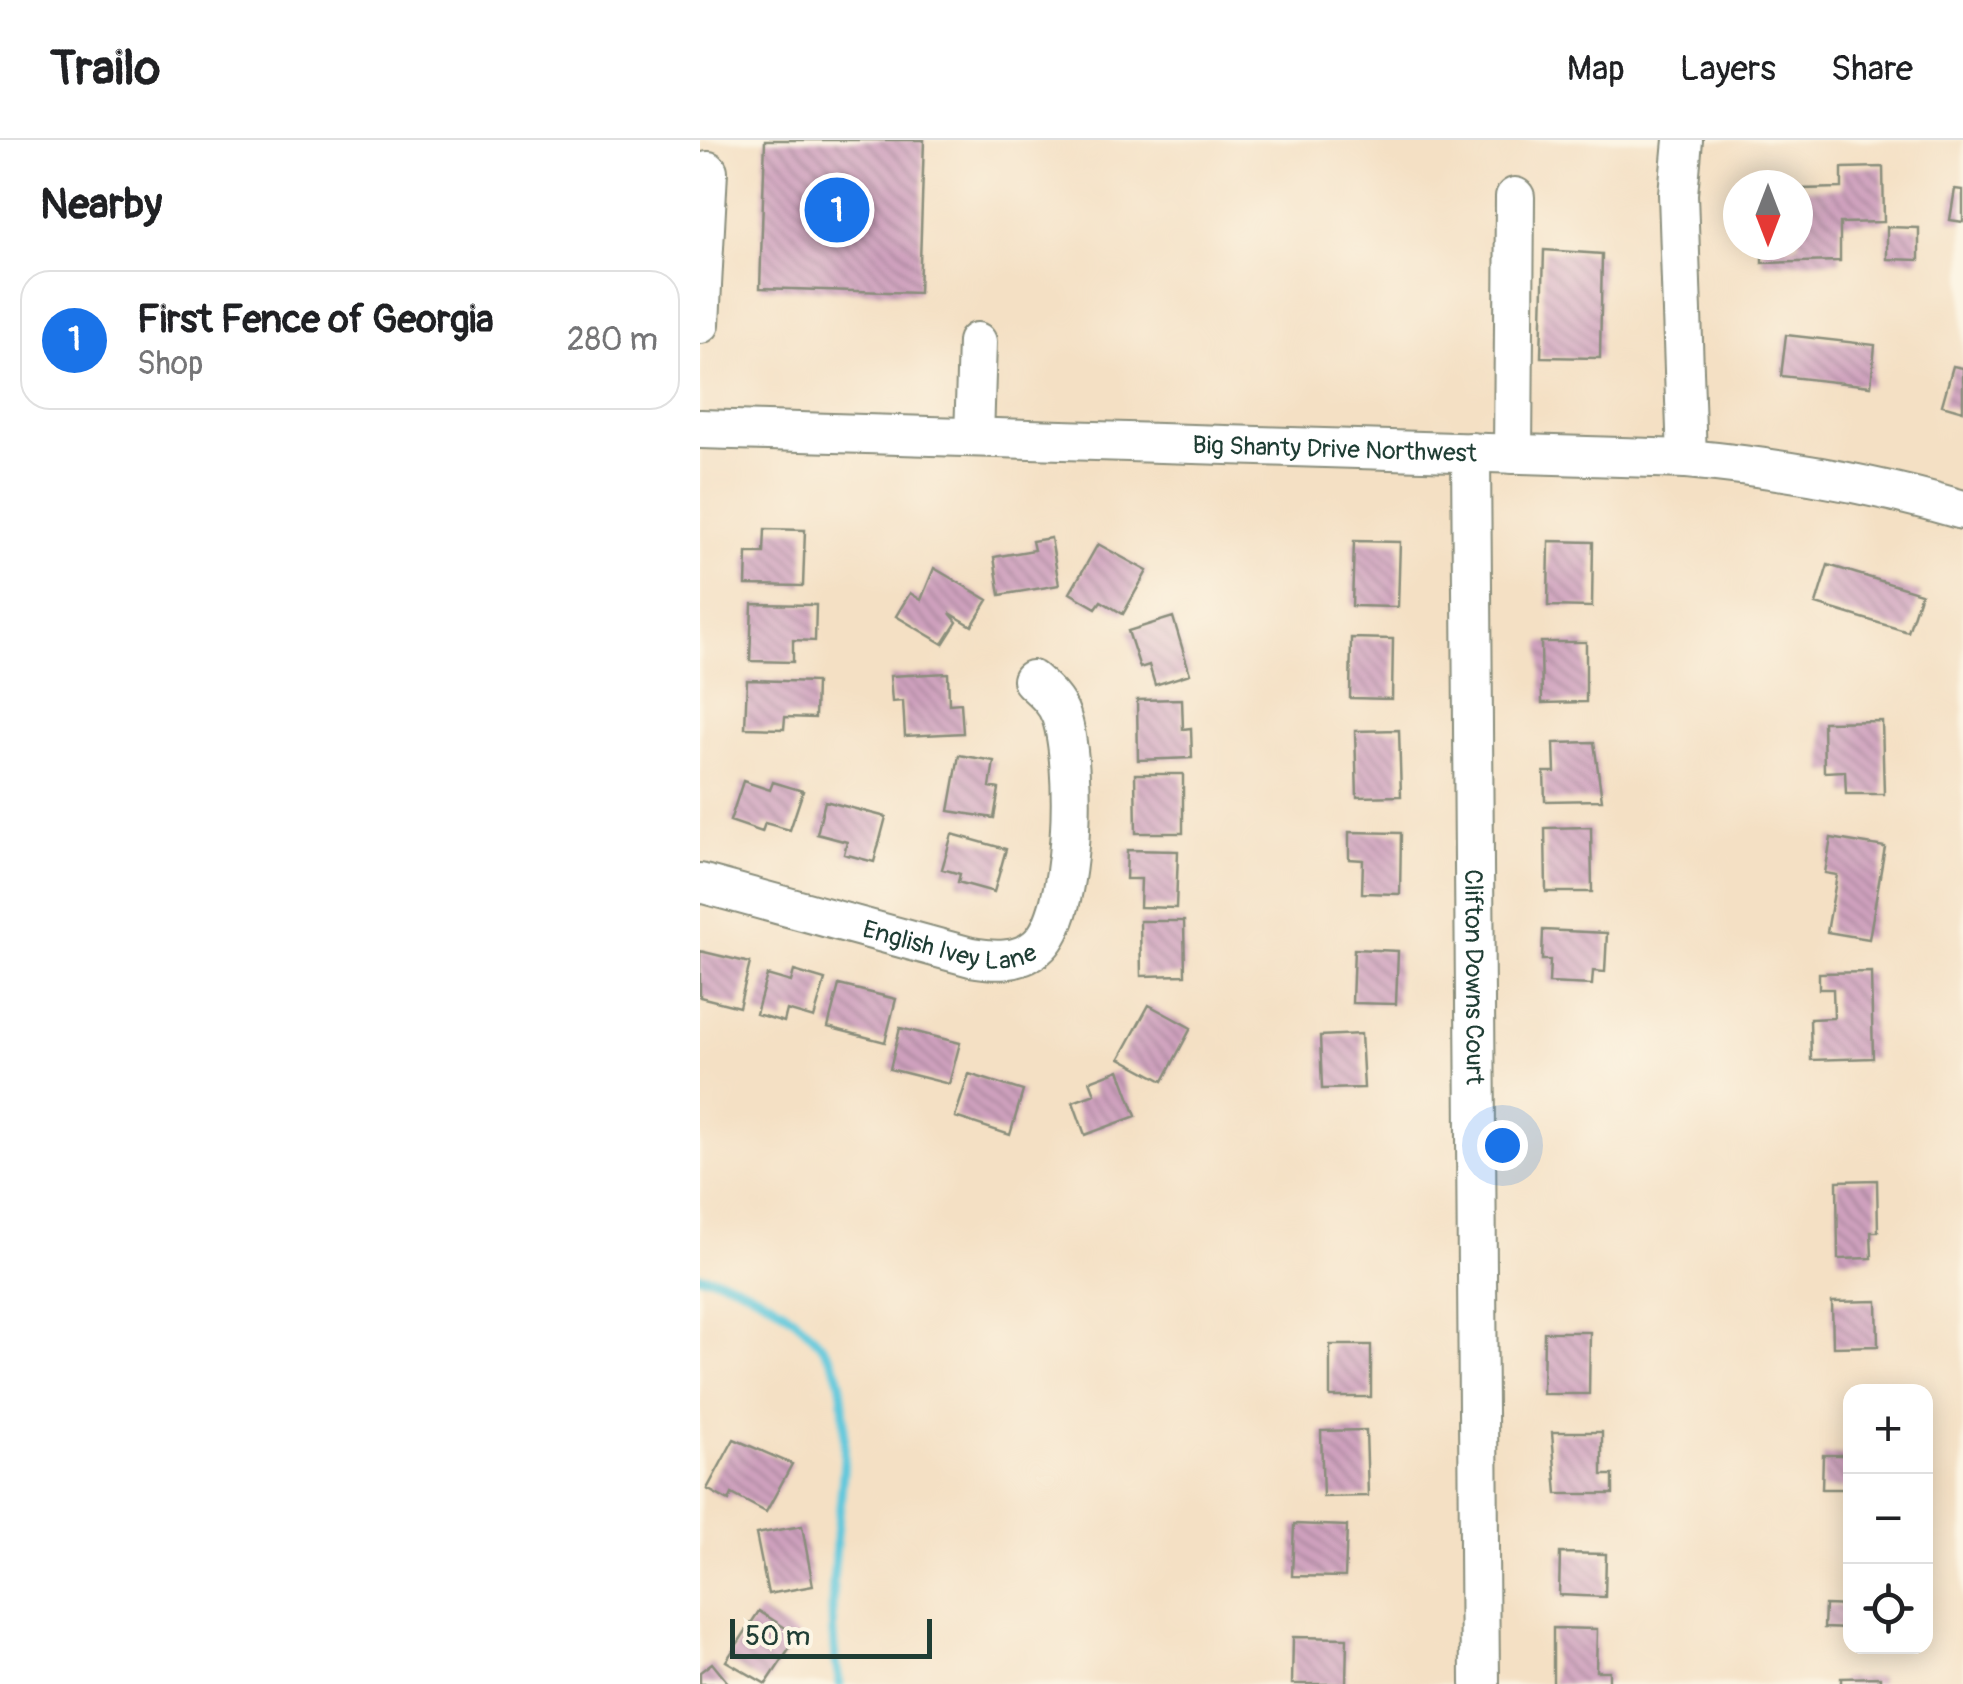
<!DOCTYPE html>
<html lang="en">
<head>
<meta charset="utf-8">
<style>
  :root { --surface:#fff; --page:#f2f2f2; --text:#202124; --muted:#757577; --line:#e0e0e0; --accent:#1a73e8 }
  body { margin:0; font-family:Pangolin,sans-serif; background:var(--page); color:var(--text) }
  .controls { position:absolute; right:30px; bottom:30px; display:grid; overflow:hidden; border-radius:20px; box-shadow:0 5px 25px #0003 }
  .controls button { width:90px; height:90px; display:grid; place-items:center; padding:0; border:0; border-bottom:2px solid var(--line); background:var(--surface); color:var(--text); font:50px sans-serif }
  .compass { position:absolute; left:1023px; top:30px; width:90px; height:90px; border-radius:50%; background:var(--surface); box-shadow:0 5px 25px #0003; rotate:180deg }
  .scale { position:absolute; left:30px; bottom:25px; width:202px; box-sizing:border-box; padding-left:10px; border:5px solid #1f3d34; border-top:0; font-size:28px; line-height:35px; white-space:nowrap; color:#1f3d34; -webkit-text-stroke:8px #fcf5e5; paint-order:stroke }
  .you { position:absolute; left:802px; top:1005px; width:35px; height:35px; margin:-25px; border:8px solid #fff; border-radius:50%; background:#1a73e8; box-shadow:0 0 0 15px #1a73e833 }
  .badge { display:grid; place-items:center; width:65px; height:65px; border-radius:50%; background:var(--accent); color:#fff; font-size:32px; font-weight:700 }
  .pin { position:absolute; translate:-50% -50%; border:5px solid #fff; box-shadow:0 2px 10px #0006 }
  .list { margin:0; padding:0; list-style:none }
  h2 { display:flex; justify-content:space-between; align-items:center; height:130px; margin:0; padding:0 40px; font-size:42px }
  h2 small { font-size:32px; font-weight:400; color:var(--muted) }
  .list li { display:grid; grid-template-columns:65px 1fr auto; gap:30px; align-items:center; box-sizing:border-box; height:140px; margin:0 20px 20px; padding:0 20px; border:2px solid var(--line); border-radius:30px }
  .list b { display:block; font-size:38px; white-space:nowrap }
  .list p { margin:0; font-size:32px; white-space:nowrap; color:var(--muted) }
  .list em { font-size:32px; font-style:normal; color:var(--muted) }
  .icon { flex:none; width:55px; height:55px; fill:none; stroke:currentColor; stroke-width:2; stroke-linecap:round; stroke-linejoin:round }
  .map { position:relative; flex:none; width:1263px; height:1544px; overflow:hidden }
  header { display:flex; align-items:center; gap:60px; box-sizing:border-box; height:140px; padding:0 50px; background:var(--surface); border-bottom:2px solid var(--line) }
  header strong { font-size:48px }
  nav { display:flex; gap:55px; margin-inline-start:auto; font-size:35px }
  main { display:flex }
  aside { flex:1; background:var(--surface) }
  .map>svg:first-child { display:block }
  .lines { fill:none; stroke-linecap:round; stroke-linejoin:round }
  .stream { stroke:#60c8dc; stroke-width:9 }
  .building { fill:url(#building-back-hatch) }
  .minor-casing { stroke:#8a8e7c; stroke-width:42 }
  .minor { stroke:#fff; stroke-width:38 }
  .labels { text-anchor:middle; stroke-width:9; stroke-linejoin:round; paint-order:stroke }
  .street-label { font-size:25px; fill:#1f3d34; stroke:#fcf5e5 }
</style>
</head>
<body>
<header>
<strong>Trailo</strong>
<nav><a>Map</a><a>Layers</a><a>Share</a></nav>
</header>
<main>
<aside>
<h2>Nearby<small></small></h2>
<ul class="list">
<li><span class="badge">1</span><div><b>First Fence of Georgia</b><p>Shop</p></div><em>280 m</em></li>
</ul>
</aside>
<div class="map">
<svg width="1263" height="1544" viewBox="0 0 1263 1544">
  <defs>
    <pattern id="building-back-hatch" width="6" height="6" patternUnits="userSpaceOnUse" patternTransform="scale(2.5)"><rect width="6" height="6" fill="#cfa1be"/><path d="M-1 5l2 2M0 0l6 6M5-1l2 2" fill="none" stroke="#a7849b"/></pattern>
  </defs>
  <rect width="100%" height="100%" fill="#fcf5e5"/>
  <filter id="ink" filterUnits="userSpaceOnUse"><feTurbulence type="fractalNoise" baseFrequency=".01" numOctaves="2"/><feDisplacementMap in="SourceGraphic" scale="20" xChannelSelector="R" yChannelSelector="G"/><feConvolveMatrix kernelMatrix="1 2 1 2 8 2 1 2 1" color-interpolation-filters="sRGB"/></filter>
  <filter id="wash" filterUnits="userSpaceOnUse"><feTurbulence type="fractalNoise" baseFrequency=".0048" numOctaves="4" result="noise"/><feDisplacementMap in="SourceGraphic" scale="40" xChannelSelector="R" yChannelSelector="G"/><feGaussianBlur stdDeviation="2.25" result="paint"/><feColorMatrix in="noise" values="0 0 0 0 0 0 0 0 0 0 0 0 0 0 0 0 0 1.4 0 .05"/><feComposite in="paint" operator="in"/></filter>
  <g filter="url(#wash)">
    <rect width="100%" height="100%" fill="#f4e0c4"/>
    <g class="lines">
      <path class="stream" d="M0,1136C27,1138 46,1150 70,1162C100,1179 136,1212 141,1247C156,1344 116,1442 140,1544"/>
    </g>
    <g id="blocks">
      <path class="building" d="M65,0H224L219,153L60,148Z
        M1183,27L1184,82L1140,83V121L1062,123V105H1098V49L1142,48V28Z
        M1255,49L1263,50V82L1250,80Z
        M1187,87L1219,88V120L1187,119Z
        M844,110L902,114L900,218L841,217Z
        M1086,195L1175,205L1171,246L1081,236Z
        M1253,226L1263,228V271L1242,265Z
        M65,389L105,390L103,446L46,445L47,413H64Z
        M351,398L359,445L300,455L294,417L334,410L332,401Z
        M654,401L700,402L698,467L652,466Z
        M849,401L893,402L892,467L848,466Z
        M398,404L447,431L423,474L401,461L396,468L370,453Z
        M1128,425L1221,453L1208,492L1116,464Z
        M234,428L288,460L272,486L250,473L257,482L243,504L196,476L210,453L221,460Z
        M52,464L116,465L115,501L93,500V522L50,521Z
        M473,477L490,534L455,545L449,525L440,528L428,491Z
        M651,498L693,499L692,559L650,558Z
        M841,502H886V562L842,563Z
        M248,533L249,564L261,563L263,593L205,596L203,561L192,562L190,536Z
        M47,540L116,542L115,578L85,577L84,589L45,588Z
        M482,559L483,589L491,588L492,618L438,620L437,560Z
        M1182,581L1184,654H1146L1145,631L1124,632L1123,582Z
        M699,590L701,656L657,657L655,591Z
        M894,602L902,660L845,661L844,632H855L854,603Z
        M259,615L294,621L290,647L299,649L294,678L249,671Z
        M435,634H483V693H436Z
        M43,641L70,650L73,642L103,651L90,690L65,683L62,692L30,681Z
        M125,661L186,677L174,722L144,714L147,702L117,694Z
        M891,687L892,752H846L845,688Z
        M649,692L701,693L700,754L662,753L663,720L649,719Z
        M252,694L306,709L294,752L258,742L260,734L242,729Z
        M1131,698L1185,707L1169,799L1127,792L1137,735L1125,733Z
        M427,710L478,711L476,768L440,767L441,739H426Z
        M440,781H484L485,835L441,836Z
        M843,790L907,793L905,832L893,831L892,845L849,843L850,820H842Z
        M654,809L698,811L696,864L652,863Z
        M0,811L50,823L39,867L0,857Z
        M94,831L125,840L114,878L87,870L84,882L56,874L67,835L91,842Z
        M1171,832L1173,918L1111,920L1110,879L1134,878L1133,849H1119V833Z
        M139,845L196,859L185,902L128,887Z
        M449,865L491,888L463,941L420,918Z
        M200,888L260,903L249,944L190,929Z
        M661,894L664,948L622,949L620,896Z
        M419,930L436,976L385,995L373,962L395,954L390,941Z
        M269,934L323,951L310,995L255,977Z
        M1177,1040L1178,1092H1171L1172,1118L1138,1119L1137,1041Z
        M1177,1161L1178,1206L1133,1207L1132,1162Z
        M844,1192H890L889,1254H843Z
        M630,1205H671V1257H630Z
        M666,1290L668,1356L623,1357L621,1291Z
        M852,1292H902V1335H913V1354H857Z
        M34,1299L92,1324L66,1372L32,1354L29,1361L7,1349Z
        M1123,1315H1150V1349H1122Z
        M594,1384L647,1386L645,1437L592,1436Z
        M102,1386L113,1446L68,1454L56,1394Z
        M860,1413L906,1414L905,1457L859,1455Z
        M1125,1465L1150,1466V1489L1124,1488Z
        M59,1471L98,1496L66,1544L26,1521Z
        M853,1488L897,1489L896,1531H909V1544H853Z
        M593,1497L647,1498L646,1544H592Z
        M12,1523L29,1544H0V1532Z
        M1180,1537V1544H1141V1538Z"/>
    </g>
  </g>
  <g filter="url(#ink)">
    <use href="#blocks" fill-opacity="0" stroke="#8a8e7c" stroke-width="2.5"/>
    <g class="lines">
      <g class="minor-casing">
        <g id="minor">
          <path d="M983,0L978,54L987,319"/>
          <path d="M0,184L8,31"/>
          <path id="s1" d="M0,289L987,319C1082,328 1171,343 1263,370"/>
          <path d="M274,297L277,202"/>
          <path id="s2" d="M771,312L780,1544"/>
          <path d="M813,314L815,57"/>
          <path id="s3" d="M0,743L271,817C293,821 318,823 337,807C376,775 377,622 361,576C356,561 344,551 332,540"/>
        </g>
      </g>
      <use href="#minor" class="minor"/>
    </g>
  </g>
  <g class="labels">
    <g class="street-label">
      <text dy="9" stroke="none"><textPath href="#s1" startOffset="635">Big Shanty Drive Northwest</textPath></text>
      <text dy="9" stroke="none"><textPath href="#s3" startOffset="258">English Ivey Lane</textPath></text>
      <text dy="9" stroke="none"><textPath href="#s2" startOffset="525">Clifton Downs Court</textPath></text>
    </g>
  </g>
</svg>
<div class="controls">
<button>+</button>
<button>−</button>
<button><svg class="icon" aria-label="locate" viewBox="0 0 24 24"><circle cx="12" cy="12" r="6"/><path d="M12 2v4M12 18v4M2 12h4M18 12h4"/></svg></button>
</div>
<svg class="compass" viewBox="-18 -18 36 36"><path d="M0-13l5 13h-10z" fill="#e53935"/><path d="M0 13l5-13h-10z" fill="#757577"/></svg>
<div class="scale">50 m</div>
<div class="you"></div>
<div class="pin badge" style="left:137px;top:70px">1</div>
</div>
</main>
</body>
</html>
